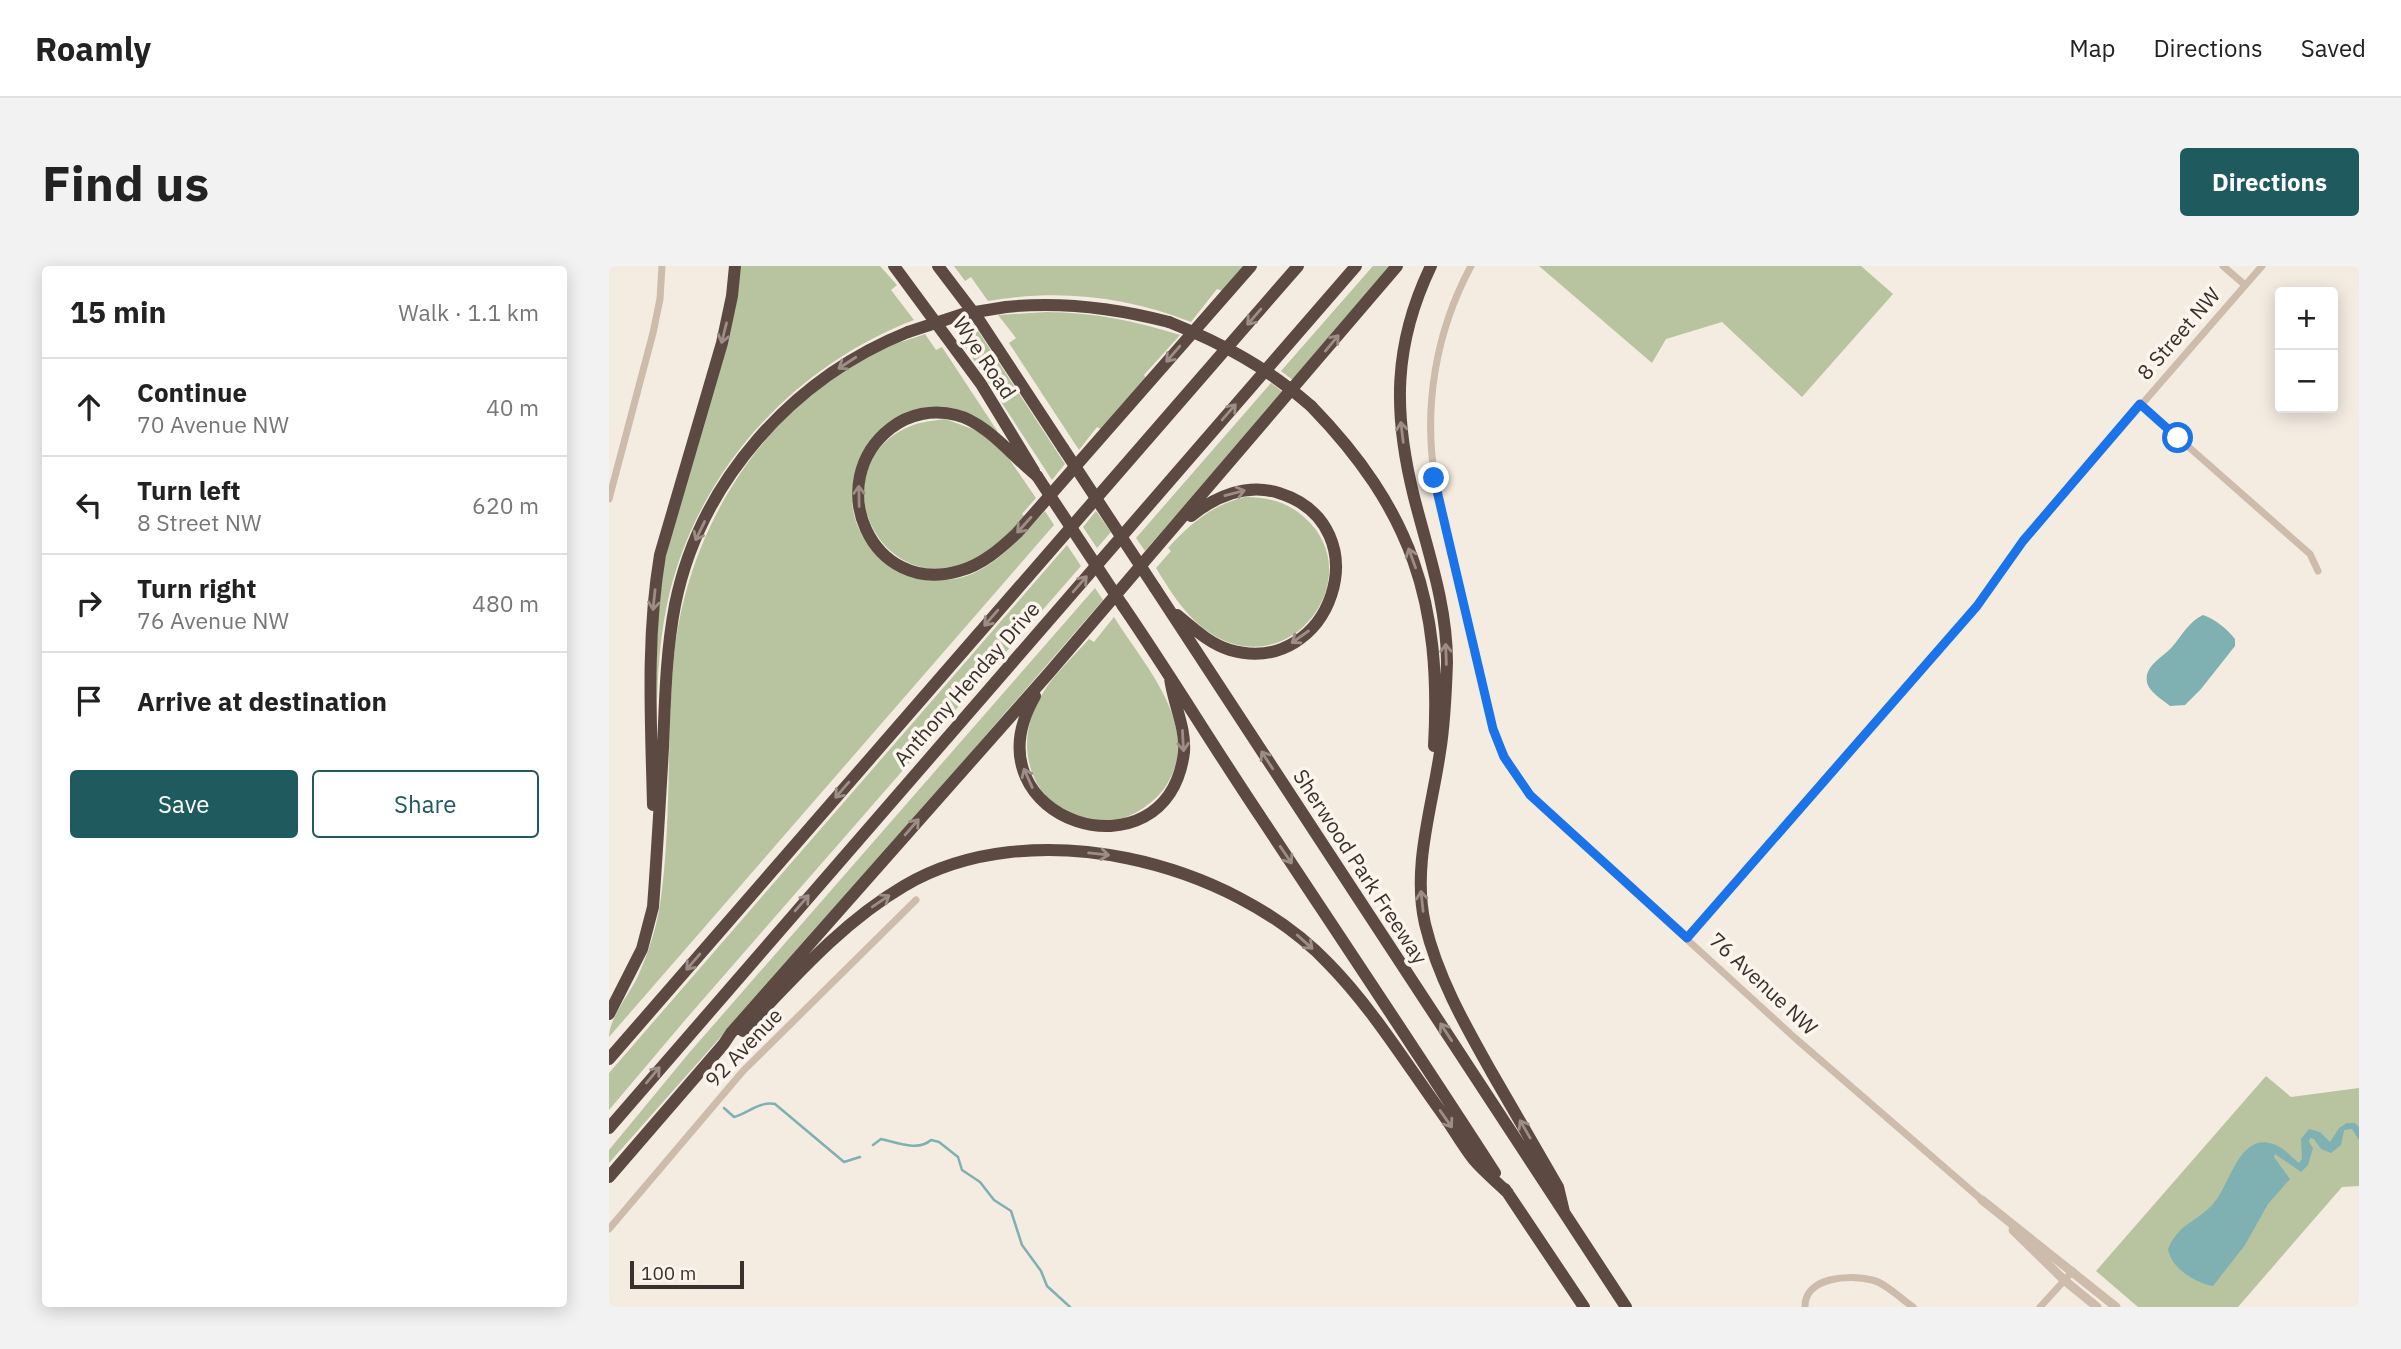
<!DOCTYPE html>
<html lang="en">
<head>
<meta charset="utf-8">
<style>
  :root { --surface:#fff; --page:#f2f2f2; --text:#222; --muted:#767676; --line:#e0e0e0; --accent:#1f5a5e }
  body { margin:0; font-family:"IBM Plex Sans",sans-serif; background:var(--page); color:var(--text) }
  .controls { position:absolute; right:21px; top:21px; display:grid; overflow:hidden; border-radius:7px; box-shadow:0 4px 18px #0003 }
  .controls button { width:63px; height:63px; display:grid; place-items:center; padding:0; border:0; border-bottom:2px solid var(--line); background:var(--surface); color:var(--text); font:35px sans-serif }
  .scale { position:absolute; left:21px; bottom:18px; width:114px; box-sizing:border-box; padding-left:7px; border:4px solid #3b302b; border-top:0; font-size:19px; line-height:24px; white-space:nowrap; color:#3b302b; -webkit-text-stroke:5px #fbf5ee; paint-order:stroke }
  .stop { position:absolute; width:21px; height:21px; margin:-16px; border:5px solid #1a73e8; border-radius:50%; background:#fff }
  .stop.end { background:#1a73e8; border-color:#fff; box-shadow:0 2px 7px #0008 }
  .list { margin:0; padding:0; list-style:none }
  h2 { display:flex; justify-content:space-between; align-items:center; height:91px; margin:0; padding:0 28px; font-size:30px }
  h2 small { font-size:23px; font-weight:400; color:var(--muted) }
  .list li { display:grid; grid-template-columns:46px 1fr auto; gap:21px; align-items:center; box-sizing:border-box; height:98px; padding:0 28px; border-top:2px solid var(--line) }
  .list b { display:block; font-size:26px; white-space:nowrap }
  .list p { margin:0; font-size:23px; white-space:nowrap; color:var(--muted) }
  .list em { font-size:23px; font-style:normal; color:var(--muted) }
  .actions { display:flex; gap:14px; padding:21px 28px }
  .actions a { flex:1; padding:16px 0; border:2px solid var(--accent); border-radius:7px; text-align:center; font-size:24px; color:var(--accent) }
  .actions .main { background:var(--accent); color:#fff }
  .icon { flex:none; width:38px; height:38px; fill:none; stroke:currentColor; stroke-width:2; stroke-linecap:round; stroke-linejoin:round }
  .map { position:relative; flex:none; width:1750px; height:1041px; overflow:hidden; border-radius:7px }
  header { display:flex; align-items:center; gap:42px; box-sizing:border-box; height:98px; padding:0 35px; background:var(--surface); border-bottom:2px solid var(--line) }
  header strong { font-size:33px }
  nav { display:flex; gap:38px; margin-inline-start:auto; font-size:24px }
  .intro { display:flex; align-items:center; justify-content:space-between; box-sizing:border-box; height:168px; padding:0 42px }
  h1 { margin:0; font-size:49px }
  .button { padding:18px 32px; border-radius:7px; background:var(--accent); color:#fff; font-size:24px; font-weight:700 }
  main { display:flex; gap:42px; padding:0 42px }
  aside { flex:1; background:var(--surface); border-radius:7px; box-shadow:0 4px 18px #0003 }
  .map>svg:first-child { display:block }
  .green { fill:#b8c4a0 }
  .water { fill:#7fb0b2 }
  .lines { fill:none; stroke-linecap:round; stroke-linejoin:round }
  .stream { stroke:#7fb0b2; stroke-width:2.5 }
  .minor { stroke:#cdbbac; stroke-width:7 }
  .tertiary { stroke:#cdbbac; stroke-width:9 }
  .motorway { stroke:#5c4a42; stroke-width:12 }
  .motorway-bridge { stroke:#5c4a42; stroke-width:12 }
  .oneway { stroke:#9c8e87 }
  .route { stroke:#1a73e8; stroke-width:9 }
  .labels { text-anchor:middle; stroke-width:7; stroke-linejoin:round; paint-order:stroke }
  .street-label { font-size:21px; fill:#3b302b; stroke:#fbf5ee }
</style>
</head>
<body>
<header>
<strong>Roamly</strong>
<nav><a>Map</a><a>Directions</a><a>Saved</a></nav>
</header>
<div class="intro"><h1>Find us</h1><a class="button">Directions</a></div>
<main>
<aside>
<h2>15 min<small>Walk · 1.1 km</small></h2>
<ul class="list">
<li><svg class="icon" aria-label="ahead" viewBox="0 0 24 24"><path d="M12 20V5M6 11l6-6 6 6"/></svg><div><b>Continue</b><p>70 Avenue NW</p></div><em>40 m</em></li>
<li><svg class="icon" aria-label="left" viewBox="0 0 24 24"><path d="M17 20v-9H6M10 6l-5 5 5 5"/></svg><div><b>Turn left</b><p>8 Street NW</p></div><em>620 m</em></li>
<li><svg class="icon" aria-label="right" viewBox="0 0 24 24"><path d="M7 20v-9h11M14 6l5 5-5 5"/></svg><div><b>Turn right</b><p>76 Avenue NW</p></div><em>480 m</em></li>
<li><svg class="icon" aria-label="arrive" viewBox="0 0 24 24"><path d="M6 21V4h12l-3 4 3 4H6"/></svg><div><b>Arrive at destination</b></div></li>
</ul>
<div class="actions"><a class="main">Save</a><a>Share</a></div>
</aside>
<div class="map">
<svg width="1750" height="1041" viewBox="0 0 1750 1041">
  <rect width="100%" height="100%" fill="#f4ebe1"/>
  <path class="green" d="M129,0H271L288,19L282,24L305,54C186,100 93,200 61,325C52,362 49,399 48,437L46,367L51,314Z
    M345,0H635L614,25L608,23L582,56C516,30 449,23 379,35L362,11L356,15Z
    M764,0H784L685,115L672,105Z
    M930,0H1252L1284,28L1193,131L1113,56L1057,73L1043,97Z
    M437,46C483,46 526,55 571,69L535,109L538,114L494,164L488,161L470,184L400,77L407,72L389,49Z
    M362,54L456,198L443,214L342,59Z
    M316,68L327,84L333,81L389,166L364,149L305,147C291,157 265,174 255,187C248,195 246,207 244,217C233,283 304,332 363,308C393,295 414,268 436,245L445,259L0,771C0,753 21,727 29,710C39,688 47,663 51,639C63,557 57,474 65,391C78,261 156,138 276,82C289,76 303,73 316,68Z
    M662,117L675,127L536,285L527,272Z
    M336,153L369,165L398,190L427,232L413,248L417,252C403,266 382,289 364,296C269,335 212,205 295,163C308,156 322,155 336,153Z
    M636,231C659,231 678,236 695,251C765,312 675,427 593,361C573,345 560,323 547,302L562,285L559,282C582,257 603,239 636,231Z
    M487,245L502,266L488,282L474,261Z
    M458,279L472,300L77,753L0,844V807Z
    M486,322L494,334L286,574L0,897V884L80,787Z
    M505,351C528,388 564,428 569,473C571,493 563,516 548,531C477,599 382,515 432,430C444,409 464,391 480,373L485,376Z
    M1657,810L1682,831L1750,822V920L1733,921L1629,1041H1529L1487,1005Z"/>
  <path class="water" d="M1594,349C1606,353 1618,363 1626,373V380L1592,423L1576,439L1561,440C1554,434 1539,425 1538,416C1535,400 1554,391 1563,381C1572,371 1580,355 1594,349Z
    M1738,857H1746L1750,861V874L1743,863L1735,864L1732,879L1722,887L1712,883L1705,873L1701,872L1700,876L1704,882L1699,899L1692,906L1666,888L1665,891L1681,913L1659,938L1636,979L1604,1020C1586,1017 1562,1002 1559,983C1570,957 1588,956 1604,938C1622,918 1631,861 1669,880C1677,884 1683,892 1690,897L1693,893L1692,873L1700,863L1711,866L1721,876L1730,862Z"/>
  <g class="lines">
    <path class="stream" d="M115,842L125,851C139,847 151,835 166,838L235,896L251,891
      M264,879L272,873C287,876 309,886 322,874L330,876L349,891L353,904L371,916L385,934L402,945L413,979L432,1005L438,1020L461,1041"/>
    <path class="minor" d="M862,0C827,65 814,140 826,213C831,246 840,279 848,312C860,362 872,413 884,463C897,495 911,519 935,543L1186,772L1373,934
      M1614,0L1636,19
      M1531,138L1701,288L1709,305
      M0,233L44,67L51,33L53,0
      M1078,672L1368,340L1414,275L1653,0
      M0,963L134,805L307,634
      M1196,1041C1195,1011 1241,1008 1263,1014C1277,1017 1292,1033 1304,1041
      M1431,1041L1464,1005"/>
    <path class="tertiary" d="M1373,934L1507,1041
      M1404,964L1455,1014L1488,1041"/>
    <path class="motorway" d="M285,0L372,118L425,205
      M329,0L370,54L454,182
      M822,0C784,79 784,147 805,231C819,286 838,339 838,396C837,426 836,456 831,486C823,542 803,601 816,658C829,712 856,759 883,807C905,845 927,883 949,921L955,946
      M397,41C453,35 506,42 560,56
      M702,140C803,244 833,336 825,480
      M428,210C404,191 377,156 347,149C324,143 300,148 282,162C212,216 263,331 350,305C373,299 391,283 408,267L642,0
      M546,322L1017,1041
      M514,340C562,410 606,483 653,553C731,671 810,789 886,907
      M568,349C585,363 601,378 621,384C722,413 774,260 670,227C638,217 607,230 582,250
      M426,430C354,556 559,619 575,486C577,461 564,437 561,412
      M44,539C42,455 37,372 51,289L113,77L123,30L126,0
      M0,748L33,683L44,641C48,588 51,535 54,482C56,434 57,386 66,339C91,215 184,112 299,66
      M134,765C184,713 232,657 295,620C422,545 622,595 720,698C764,743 798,799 835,850C845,864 854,880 865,894C875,906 888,916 899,927
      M0,793L689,0
      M0,862L747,0
      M0,911L114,779L122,767L440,407L788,0
      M896,923L975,1041"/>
    <path class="motorway-bridge" d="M560,56C613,77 659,102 702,140
      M299,66L354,48L397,41
      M454,182L546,322
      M428,210L514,340"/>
  </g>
  <defs><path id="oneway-shaft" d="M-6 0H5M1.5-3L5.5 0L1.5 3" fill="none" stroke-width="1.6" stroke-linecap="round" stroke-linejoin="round" transform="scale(1.75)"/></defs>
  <g class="oneway">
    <use href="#oneway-shaft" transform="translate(645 51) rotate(131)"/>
    <use href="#oneway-shaft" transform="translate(115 67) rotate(104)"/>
    <use href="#oneway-shaft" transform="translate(723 77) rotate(-50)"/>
    <use href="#oneway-shaft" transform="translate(564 88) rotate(131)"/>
    <use href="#oneway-shaft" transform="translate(238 97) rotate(147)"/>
    <use href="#oneway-shaft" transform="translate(620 146) rotate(-49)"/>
    <use href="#oneway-shaft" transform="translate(793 166) rotate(-97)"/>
    <use href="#oneway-shaft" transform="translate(626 227) rotate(-15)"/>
    <use href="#oneway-shaft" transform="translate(250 230) rotate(-91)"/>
    <use href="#oneway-shaft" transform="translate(415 259) rotate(132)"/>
    <use href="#oneway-shaft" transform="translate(91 265) rotate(116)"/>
    <use href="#oneway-shaft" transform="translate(803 292) rotate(-110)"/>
    <use href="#oneway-shaft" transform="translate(471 318) rotate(-49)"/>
    <use href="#oneway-shaft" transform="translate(45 334) rotate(96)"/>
    <use href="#oneway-shaft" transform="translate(382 352) rotate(131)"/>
    <use href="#oneway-shaft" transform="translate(691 371) rotate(145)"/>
    <use href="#oneway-shaft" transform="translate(837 388) rotate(-92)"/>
    <use href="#oneway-shaft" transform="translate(574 475) rotate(87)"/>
    <use href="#oneway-shaft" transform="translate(658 494) rotate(-123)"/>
    <use href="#oneway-shaft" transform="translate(419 512) rotate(-114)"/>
    <use href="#oneway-shaft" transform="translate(233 524) rotate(131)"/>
    <use href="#oneway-shaft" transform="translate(303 561) rotate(-49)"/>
    <use href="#oneway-shaft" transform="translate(490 588) rotate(6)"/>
    <use href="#oneway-shaft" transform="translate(677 589) rotate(56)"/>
    <use href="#oneway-shaft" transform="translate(272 635) rotate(-34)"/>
    <use href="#oneway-shaft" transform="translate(813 635) rotate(-96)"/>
    <use href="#oneway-shaft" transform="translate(193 637) rotate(-49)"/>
    <use href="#oneway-shaft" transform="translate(696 676) rotate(42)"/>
    <use href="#oneway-shaft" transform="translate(84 696) rotate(131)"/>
    <use href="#oneway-shaft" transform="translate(837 766) rotate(-123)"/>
    <use href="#oneway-shaft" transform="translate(44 809) rotate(-50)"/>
    <use href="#oneway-shaft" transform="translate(837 853) rotate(55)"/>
    <use href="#oneway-shaft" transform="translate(916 863) rotate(-120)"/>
  </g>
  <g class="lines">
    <path class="route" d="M825,212L884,463L895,491L921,529L1078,672L1368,340L1414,275L1531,138L1569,172"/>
  </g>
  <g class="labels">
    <g class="street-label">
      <text transform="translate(1570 68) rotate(-49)" y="7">8 Street NW</text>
      <text transform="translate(375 92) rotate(56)" y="7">Wye Road</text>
      <text transform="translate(358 418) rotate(-49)" y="7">Anthony Henday Drive</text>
      <text transform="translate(751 601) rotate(57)" y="7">Sherwood Park Freeway</text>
      <text transform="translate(1154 718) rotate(43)" y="7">76 Avenue NW</text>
      <text transform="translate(135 782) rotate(-46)" y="7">92 Avenue</text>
    </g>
  </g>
</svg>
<div class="controls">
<button>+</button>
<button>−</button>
</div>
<div class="scale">100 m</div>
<div class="stop" style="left:1569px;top:172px"></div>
<div class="stop end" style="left:825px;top:212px"></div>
</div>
</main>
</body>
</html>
